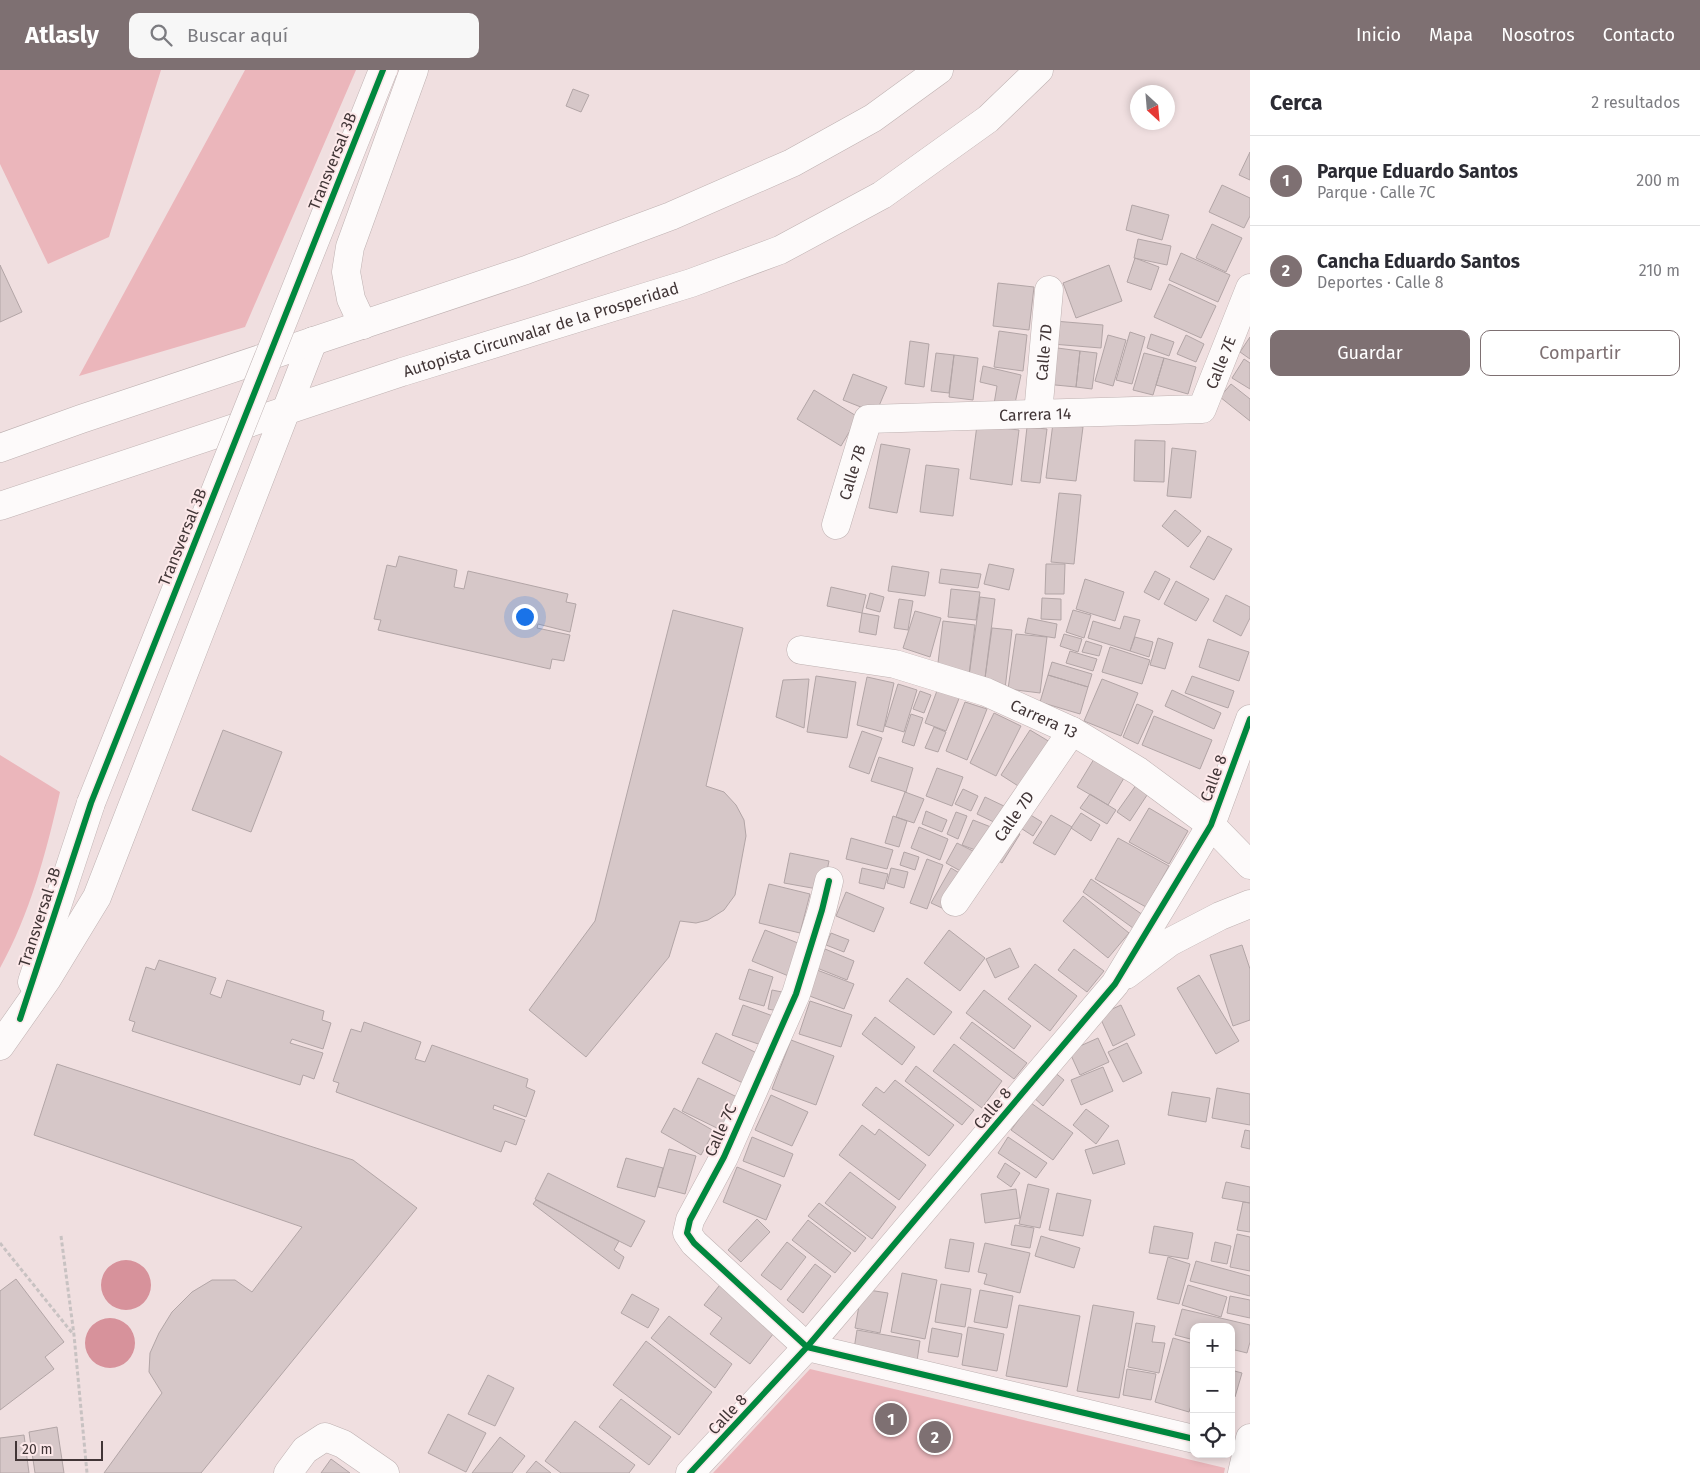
<!DOCTYPE html>
<html lang="es">
<head>
<meta charset="utf-8">
<style>
  :root { --surface:#fff; --page:#f7f7f7; --text:#2b2b33; --muted:#7c7c81; --line:#e1e1e2; --accent:#7e7072 }
  body { margin:0; font-family:"Fira Sans",sans-serif; background:var(--page); color:var(--text) }
  .controls { position:absolute; right:15px; bottom:15px; display:grid; overflow:hidden; border-radius:10px; box-shadow:0 2px 8px #0003 }
  .controls button { width:45px; height:45px; display:grid; place-items:center; padding:0; border:0; border-bottom:1px solid var(--line); background:var(--surface); color:var(--text); font:25px sans-serif }
  .compass { position:absolute; left:1130px; top:15px; width:45px; height:45px; border-radius:50%; background:var(--surface); box-shadow:0 2px 8px #0003; rotate:154deg }
  .scale { position:absolute; left:15px; bottom:12px; width:88px; box-sizing:border-box; padding-left:5px; border:2px solid #413536; border-top:0; font-size:14px; line-height:18px; white-space:nowrap; color:#413536; -webkit-text-stroke:4px #fce8e9; paint-order:stroke }
  .you { position:absolute; left:524px; top:546px; width:18px; height:18px; margin:-12px; border:4px solid #fff; border-radius:50%; background:#1a73e8; box-shadow:0 0 0 8px #1a73e833 }
  .badge { display:grid; place-items:center; width:32px; height:32px; border-radius:50%; background:var(--accent); color:#fff; font-size:16px; font-weight:700 }
  .pin { position:absolute; translate:-50% -50%; border:2px solid #fff; box-shadow:0 1px 5px #0006 }
  .list { margin:0; padding:0; list-style:none }
  h2 { display:flex; justify-content:space-between; align-items:center; height:65px; margin:0; padding:0 20px; font-size:21px }
  h2 small { font-size:16px; font-weight:400; color:var(--muted) }
  .list li { display:grid; grid-template-columns:32px 1fr auto; gap:15px; align-items:center; box-sizing:border-box; height:90px; padding:0 20px; border-top:1px solid var(--line) }
  .list b { display:block; font-size:19px; white-space:nowrap }
  .list p { margin:0; font-size:16px; white-space:nowrap; color:var(--muted) }
  .list em { font-size:16px; font-style:normal; color:var(--muted) }
  .actions { display:flex; gap:10px; padding:15px 20px }
  .actions a { flex:1; padding:11px 0; border:1px solid var(--accent); border-radius:10px; text-align:center; font-size:18px; color:var(--accent) }
  .actions .main { background:var(--accent); color:#fff }
  .icon { flex:none; width:28px; height:28px; fill:none; stroke:currentColor; stroke-width:2; stroke-linecap:round; stroke-linejoin:round }
  .map { position:relative; flex:none; width:1250px; height:1403px; overflow:hidden }
  header { display:flex; align-items:center; gap:30px; box-sizing:border-box; height:70px; padding:0 25px; background:var(--accent); color:#fff }
  header strong { font-size:24px }
  nav { display:flex; gap:28px; margin-inline-start:auto; font-size:18px }
  .search { width:350px; height:45px; background:var(--page); display:flex; align-items:center; gap:12px; box-sizing:border-box; padding:0 18px; border-radius:10px; color:var(--muted); font-size:19px }
  main { display:flex }
  aside { flex:1; background:var(--surface) }
  .map>svg:first-child { display:block }
  .green { fill:#ebb6bb }
  .water { fill:#d7929b }
  .building { fill:#d6c7c8; stroke:#b2a5a6 }
  .lines { fill:none; stroke-linecap:round; stroke-linejoin:round }
  .minor-casing { stroke:#beb1b1; stroke-width:29 }
  .highway-casing { stroke:#beb1b1; stroke-width:29 }
  .path { stroke:#c8c2c2; stroke-width:3; stroke-dasharray:4 2.5; stroke-linecap:butt }
  .minor { stroke:#fdfafa; stroke-width:28 }
  .highway { stroke:#fdfafa; stroke-width:28 }
  .minor-bridge-casing { stroke:#beb1b1; stroke-width:29; stroke-linecap:butt }
  .minor-bridge { stroke:#fdfafa; stroke-width:28 }
  .cycleway-casing { stroke:#fce8e9; stroke-width:9 }
  .cycleway { stroke:#00873e; stroke-width:6 }
  .labels { text-anchor:middle; stroke-width:4; stroke-linejoin:round; paint-order:stroke }
  .street-label { font-size:16px; fill:#413536; stroke:#fce8e9 }
</style>
</head>
<body>
<header>
<strong>Atlasly</strong>
<div class="search"><svg class="icon" aria-label="search" viewBox="0 0 24 24"><circle cx="10" cy="10" r="6"/><path d="M15 15l6 6"/></svg>Buscar aquí</div>
<nav><a>Inicio</a><a>Mapa</a><a>Nosotros</a><a>Contacto</a></nav>
</header>
<main>
<div class="map">
<svg width="1250" height="1403" viewBox="0 0 1250 1403">
  <rect width="100%" height="100%" fill="#f0dfe0"/>
  <path class="green" d="M0,0H161L109,167L48,194L0,94Z
    M245,0H356L245,257L79,306Z
    M0,685L60,722C46,783 30,844 0,898Z
    M810,1299L1225,1398L1224,1403H713Z"/>
  <path class="water" d="M101 1215a25 25 0 1 1 50 0a25 25 0 1 1-50 0Z
    M85 1273a25 25 0 1 1 50 0a25 25 0 1 1-50 0Z"/>
  <path class="building" d="M573,19L589,25L581,42L566,36Z
    M1250,82V110L1239,105Z
    M1222,115L1250,128V146L1244,158L1209,142Z
    M1132,135L1169,145L1162,170L1126,160Z
    M1212,154L1242,168L1226,202L1196,188Z
    M1138,169L1171,176L1167,195L1134,188Z
    M1181,183L1230,205L1218,232L1169,210Z
    M1135,188L1159,197L1151,220L1127,212Z
    M0,195L22,242L0,252Z
    M1109,195L1122,231L1076,248L1063,213Z
    M998,213L1034,217L1029,260L993,256Z
    M1169,214L1216,236L1201,268L1154,247Z
    M1054,251L1103,255L1101,278L1052,274Z
    M999,261L1027,265L1023,301L994,297Z
    M1130,262L1145,267L1132,314L1116,310Z
    M1151,264L1174,272L1169,286L1147,278Z
    M1108,265L1126,270L1113,316L1095,311Z
    M1186,265L1204,274L1196,292L1177,284Z
    M1250,267V289L1240,282Z
    M910,271L929,274L924,317L905,314Z
    M1050,277L1080,281L1076,317L1045,314Z
    M1080,281L1097,283L1092,319L1076,317Z
    M936,283L954,285L949,323L931,321Z
    M1144,283L1164,288L1153,325L1133,320Z
    M954,285L978,288L973,330L949,327Z
    M1164,288L1196,297L1188,324L1156,315Z
    M1244,289L1250,293V319L1232,308Z
    M983,296L1021,305L1014,338L994,334L997,316L980,312Z
    M853,304L887,317L876,343L843,330Z
    M1231,314L1250,329V351L1220,327Z
    M814,320L858,347L841,376L797,349Z
    M1053,353L1083,357L1076,411L1046,408Z
    M977,355L1019,360L1012,415L970,409Z
    M1027,357L1047,359L1040,413L1021,411Z
    M1135,370L1165,371L1164,412L1134,411Z
    M881,374L910,379L897,443L869,438Z
    M1172,378L1196,381L1191,428L1167,426Z
    M926,395L959,399L953,446L920,442Z
    M1059,423L1081,425L1074,494L1051,492Z
    M1175,440L1201,461L1188,477L1162,456Z
    M1208,466L1232,479L1214,510L1190,497Z
    M399,486L457,500L454,517L464,519L468,501L568,524L566,532L576,534L570,562L538,554L537,558L570,565L564,591L552,589L550,599L378,560L381,550L374,549L387,495L396,497Z
    M989,494L1014,499L1009,520L984,514Z
    M1046,494H1065L1064,524H1045Z
    M892,496L929,502L925,526L888,521Z
    M941,499L981,504L978,518L939,513Z
    M1155,501L1170,509L1159,530L1144,522Z
    M1085,509L1124,522L1115,551L1076,539Z
    M1176,511L1209,529L1196,551L1164,534Z
    M831,517L866,525L862,543L827,536Z
    M951,519L980,522L976,550L948,547Z
    M870,523L884,527L880,542L866,538Z
    M1226,525L1250,537V548L1241,566L1213,551Z
    M980,527L995,529L985,608L969,606Z
    M1042,528L1061,529V550L1041,549Z
    M899,529L913,531L908,560L894,558Z
    M673,540L743,558L706,716L724,722L736,735L744,750L746,766L735,825L724,840L708,850L696,853L680,851L669,887L586,987L529,940L595,851Z
    M1073,540L1091,545L1084,568L1066,562Z
    M915,541L941,548L930,587L903,578Z
    M862,543L879,546L876,565L859,562Z
    M1124,546L1140,550L1130,581L1088,568L1093,551L1120,559Z
    M1028,548L1057,554L1055,568L1025,563Z
    M943,551L975,555L969,605L937,601Z
    M992,558L1012,560L1005,619L985,608Z
    M1016,564L1047,567L1040,623L1008,619Z
    M1064,564L1082,569L1078,582L1060,576Z
    M1135,567L1153,572L1149,587L1130,581Z
    M1158,568L1173,573L1165,599L1150,595Z
    M1208,569L1249,582L1239,611L1199,597Z
    M1086,571L1102,576L1099,586L1082,582Z
    M1110,577L1150,590L1142,614L1102,602Z
    M1070,581L1097,589L1093,601L1066,593Z
    M1052,592L1092,604L1088,617L1048,605Z
    M1048,605L1088,617L1080,644L1040,632Z
    M816,606L856,612L847,668L807,662Z
    M1192,606L1234,621L1228,638L1185,623Z
    M867,607L894,613L883,662L857,655Z
    M809,609L804,658L776,647L783,610Z
    M1102,609L1138,623L1121,666L1084,651Z
    M898,614L917,620L904,662L885,656Z
    M938,618L960,626L946,661L925,653Z
    M1172,620L1221,643L1214,659L1165,636Z
    M920,621L931,625L924,643L913,639Z
    M965,632L987,639L967,690L946,681Z
    M1137,634L1153,641L1138,674L1123,667Z
    M994,643L1021,656L996,706L970,693Z
    M911,644L923,648L914,676L902,672Z
    M1154,646L1212,670L1200,699L1142,675Z
    M934,657L946,662L938,682L925,678Z
    M223,660L282,682L251,762L192,740Z
    M1030,660L1055,675L1026,721L1001,705Z
    M862,661L882,668L869,704L849,697Z
    M879,687L913,698L906,722L871,711Z
    M1094,689L1124,708L1108,735L1077,717Z
    M937,698L963,707L952,736L926,726Z
    M1139,711L1151,719L1130,751L1117,742Z
    M963,719L978,726L971,741L955,734Z
    M905,722L924,729L914,753L896,747Z
    M1090,724L1116,740L1107,754L1080,738Z
    M985,727L1006,737L998,754L977,744Z
    M1149,738L1188,761L1169,794L1129,772Z
    M926,741L947,750L942,762L922,754Z
    M1024,741L1042,752L1033,766L1016,755Z
    M956,742L967,746L958,769L947,764Z
    M1081,743L1100,755L1091,771L1071,758Z
    M1051,745L1072,757L1055,785L1033,773Z
    M893,746L907,751L899,777L885,773Z
    M973,750L996,759L986,784L962,775Z
    M919,757L948,769L940,790L911,778Z
    M1009,757L1020,764L1002,793L991,786Z
    M851,768L893,780L887,799L846,789Z
    M1118,768L1169,796L1146,837L1095,809Z
    M957,773L977,783L966,804L946,793Z
    M904,782L919,787L915,800L900,795Z
    M790,783L829,791L823,820L784,813Z
    M927,789L943,795L927,839L910,833Z
    M862,798L888,804L884,819L859,813Z
    M891,798L908,802L904,818L887,813Z
    M951,798L961,804L942,838L931,833Z
    M1091,809L1143,845L1133,858L1083,822Z
    M769,814L810,824L800,863L759,853Z
    M846,822L884,838L874,862L836,846Z
    M1083,826L1129,863L1108,888L1063,851Z
    M765,860L803,875L791,907L752,891Z
    M949,860L985,888L960,921L924,893Z
    M831,863L849,870L844,882L826,875Z
    M1242,875L1250,899V950L1233,956L1210,885Z
    M1010,878L1019,897L995,908L986,889Z
    M825,879L854,891L847,910L817,898Z
    M1074,879L1104,901L1087,922L1058,900Z
    M159,890L216,908L210,924L221,928L227,910L324,941L322,950L331,953L323,979L292,969L290,973L323,983L314,1009L303,1005L300,1015L132,961L135,952L129,950L146,897L155,900Z
    M1035,894L1077,926L1050,961L1008,929Z
    M749,899L773,907L764,936L739,929Z
    M817,900L854,914L844,939L807,925Z
    M1199,905L1239,971L1216,984L1177,918Z
    M907,908L952,942L934,965L889,931Z
    M772,920L787,923L783,942L768,939Z
    M984,920L1031,956L1014,979L966,943Z
    M810,931L852,945L841,977L799,964Z
    M743,935L781,949L770,978L732,965Z
    M1121,935L1135,965L1113,976L1099,945Z
    M875,947L915,977L902,995L862,964Z
    M364,952L421,972L415,989L425,992L432,975L528,1009L526,1017L535,1021L526,1047L494,1035L493,1039L525,1050L516,1075L505,1071L501,1082L336,1022L339,1013L333,1011L351,959L361,962Z
    M972,952L1027,993L1014,1009L960,968Z
    M716,963L765,987L751,1017L702,993Z
    M1098,968L1109,992L1080,1005L1069,981Z
    M791,970L834,986L816,1035L772,1019Z
    M1127,973L1142,1003L1123,1012L1108,982Z
    M954,974L1002,1011L982,1038L933,1001Z
    M57,994L353,1090L417,1138L201,1403H104L162,1323L149,1302L150,1283L159,1263L172,1242L192,1222L212,1210H235L252,1222L302,1157L34,1065Z
    M916,996L974,1040L962,1055L905,1011Z
    M1103,997L1113,1021L1081,1035L1071,1010Z
    M1053,1001L1064,1010L1043,1036L1032,1026Z
    M698,1008L737,1027L721,1060L682,1041Z
    M895,1010L954,1055L929,1086L862,1035L876,1017L884,1023Z
    M1217,1018L1250,1024V1055L1212,1048Z
    M1172,1022L1210,1028L1206,1052L1168,1045Z
    M771,1025L808,1042L792,1076L755,1060Z
    M1031,1033L1073,1063L1053,1090L1011,1060Z
    M674,1038L714,1061L701,1085L661,1062Z
    M1086,1039L1109,1056L1096,1074L1073,1055Z
    M862,1055L875,1065L879,1059L926,1095L899,1130L839,1085Z
    M1245,1060L1250,1061V1079L1241,1077Z
    M752,1067L793,1084L784,1107L743,1091Z
    M1008,1067L1047,1093L1036,1108L998,1083Z
    M1118,1070L1125,1094L1093,1104L1085,1080Z
    M669,1079L696,1086L685,1124L658,1117Z
    M626,1088L663,1098L655,1127L617,1117Z
    M1005,1093L1020,1103L1011,1117L997,1107Z
    M737,1097L781,1115L766,1150L723,1132Z
    M850,1102L896,1137L872,1169L825,1133Z
    M548,1103L645,1151L631,1177L535,1129Z
    M1226,1112L1250,1117V1133L1222,1128Z
    M1028,1114L1049,1119L1040,1158L1019,1154Z
    M1016,1119L1020,1148L985,1153L981,1124Z
    M1057,1123L1091,1130L1083,1166L1049,1160Z
    M536,1130L619,1171L614,1180L624,1187L619,1199L533,1134Z
    M1243,1132L1250,1133V1162L1237,1160Z
    M819,1133L866,1168L855,1182L808,1146Z
    M757,1149L770,1162L741,1192L728,1180Z
    M808,1150L851,1183L835,1203L792,1170Z
    M1015,1155L1034,1158L1030,1178L1011,1175Z
    M1154,1156L1193,1163L1188,1189L1149,1183Z
    M1237,1164L1250,1167V1201L1230,1197Z
    M1041,1166L1080,1178L1074,1198L1035,1186Z
    M950,1169L974,1173L969,1202L945,1198Z
    M787,1172L806,1187L781,1220L761,1205Z
    M1215,1172L1231,1176L1227,1194L1211,1191Z
    M985,1173L1030,1183L1020,1223L984,1214L987,1204L978,1202Z
    M1168,1187L1190,1194L1179,1234L1157,1229Z
    M1196,1191L1250,1206V1226L1190,1211Z
    M815,1194L831,1206L803,1243L787,1230Z
    M902,1203L937,1210L925,1269L891,1262Z
    M16,1209L64,1272L45,1287L54,1299L0,1340V1221Z
    M723,1211L780,1255L750,1294L710,1264L722,1248L704,1235Z
    M941,1214L971,1219L965,1257L935,1252Z
    M1188,1215L1227,1227L1221,1247L1182,1235Z
    M862,1219L888,1223L880,1263L855,1258Z
    M980,1220L1013,1226L1007,1258L974,1252Z
    M632,1224L659,1239L648,1258L621,1243Z
    M1230,1226L1250,1230V1248L1227,1243Z
    M1019,1235L1080,1246L1067,1317L1006,1306Z
    M1093,1235L1134,1242L1119,1328L1077,1321Z
    M1182,1239L1250,1255V1272L1247,1283L1231,1279V1257H1194V1270L1175,1265Z
    M669,1246L732,1294L715,1318L651,1268Z
    M1136,1253L1155,1256L1152,1272L1165,1273L1159,1303L1128,1297Z
    M968,1257L1004,1264L997,1301L962,1295Z
    M932,1258L962,1264L958,1287L928,1282Z
    M857,1260L920,1271L917,1291L854,1279Z
    M1173,1268L1194,1274V1326L1189,1342L1155,1332Z
    M646,1271L712,1322L679,1365L613,1315Z
    M1127,1299L1156,1304L1151,1330L1123,1325Z
    M1231,1300L1242,1303L1235,1327L1231,1326Z
    M488,1305L514,1318L495,1356L468,1344Z
    M621,1329L671,1367L649,1395L599,1357Z
    M448,1344L486,1363L466,1402L428,1383Z
    M575,1351L635,1395L629,1403H561L545,1391Z
    M57,1357L64,1403H35L29,1362Z
    M24,1365L29,1403H0V1368Z
    M500,1367L525,1386L512,1403H472Z
    M331,1389L350,1403H321Z
    M536,1391L551,1403H526Z"/>
  <g class="lines">
    <g class="minor-casing">
      <g id="minor">
        <path d="M363,255L351,229L346,202L350,177L414,0"/>
        <path id="s1" d="M1038,344L1049,220"/>
        <path id="s2" d="M836,455L868,349L1202,339L1250,218"/>
        <path id="s3" d="M801,580L895,594L986,622L1072,661L1138,701L1211,755L1250,795"/>
        <path d="M829,811L822,840L796,924L724,1087L690,1150L687,1163L694,1173L807,1277L1194,1369"/>
        <path id="s4" d="M955,832L1072,661"/>
        <path d="M1126,905L1170,872L1220,846L1250,834"/>
        <path d="M32,912L91,733"/>
        <path d="M0,976L47,909L97,827L313,271"/>
        <path d="M288,1403L305,1380L325,1367L343,1374L385,1403"/>
        <path d="M690,1403L807,1277L1115,914L1211,755L1250,649"/>
        <path d="M1242,1403L1250,1368"/>
      </g>
    </g>
    <g class="highway-casing">
      <g id="highway">
        <path d="M0,378L81,349L526,200L671,146L792,93L873,48L939,0"/>
        <path id="s5" d="M0,436L402,302L691,213L780,180L882,125L988,49L1039,0"/>
      </g>
    </g>
    <path class="path" d="M61,1166L74,1265L87,1403
      M0,1173L73,1264"/>
    <use href="#minor" class="minor"/>
    <use href="#highway" class="highway"/>
    <g class="minor-bridge-casing">
      <path id="minor-bridge" d="M91,733L383,0"/>
    </g>
    <use href="#minor-bridge" class="minor-bridge"/>
    <g class="cycleway-casing">
      <path id="cycleway" d="M829,811L822,840L796,924L724,1087L690,1150L687,1163L694,1173L807,1277L1194,1369
        M20,949L91,733L383,0
        M690,1403L807,1277L1115,914L1211,755L1250,649"/>
    </g>
    <use href="#cycleway" class="cycleway"/>
  </g>
  <g class="labels">
    <g class="street-label">
      <text transform="translate(332 91) rotate(-68)" y="6">Transversal 3B</text>
      <text dy="6" stroke="none"><textPath href="#s5" startOffset="569">Autopista Circunvalar de la Prosperidad</textPath></text>
      <text dy="6" stroke="none"><textPath href="#s1" startOffset="62">Calle 7D</textPath></text>
      <text dy="6" stroke="none"><textPath href="#s2" startOffset="495">Calle 7E</textPath></text>
      <text dy="6" stroke="none"><textPath href="#s2" startOffset="278">Carrera 14</textPath></text>
      <text dy="6" stroke="none"><textPath href="#s2" startOffset="55">Calle 7B</textPath></text>
      <text transform="translate(182 467) rotate(-68)" y="6">Transversal 3B</text>
      <text dy="6" stroke="none"><textPath href="#s3" startOffset="254">Carrera 13</textPath></text>
      <text transform="translate(1213 708) rotate(-70)" y="6">Calle 8</text>
      <text dy="6" stroke="none"><textPath href="#s4" startOffset="104">Calle 7D</textPath></text>
      <text transform="translate(39 847) rotate(-72)" y="6">Transversal 3B</text>
      <text transform="translate(992 1038) rotate(-50)" y="6">Calle 8</text>
      <text transform="translate(720 1060) rotate(-66)" y="6">Calle 7C</text>
      <text transform="translate(727 1344) rotate(-47)" y="6">Calle 8</text>
    </g>
  </g>
</svg>
<div class="controls">
<button>+</button>
<button>−</button>
<button><svg class="icon" aria-label="locate" viewBox="0 0 24 24"><circle cx="12" cy="12" r="6"/><path d="M12 2v4M12 18v4M2 12h4M18 12h4"/></svg></button>
</div>
<svg class="compass" viewBox="-18 -18 36 36"><path d="M0-13l5 13h-10z" fill="#e53935"/><path d="M0 13l5-13h-10z" fill="#7c7c81"/></svg>
<div class="scale">20 m</div>
<div class="you"></div>
<div class="pin badge" style="left:891px;top:1349px">1</div>
<div class="pin badge" style="left:935px;top:1367px">2</div>
</div>
<aside>
<h2>Cerca<small>2 resultados</small></h2>
<ul class="list">
<li><span class="badge">1</span><div><b>Parque Eduardo Santos</b><p>Parque · Calle 7C</p></div><em>200 m</em></li>
<li><span class="badge">2</span><div><b>Cancha Eduardo Santos</b><p>Deportes · Calle 8</p></div><em>210 m</em></li>
</ul>
<div class="actions"><a class="main">Guardar</a><a>Compartir</a></div>
</aside>
</main>
</body>
</html>
